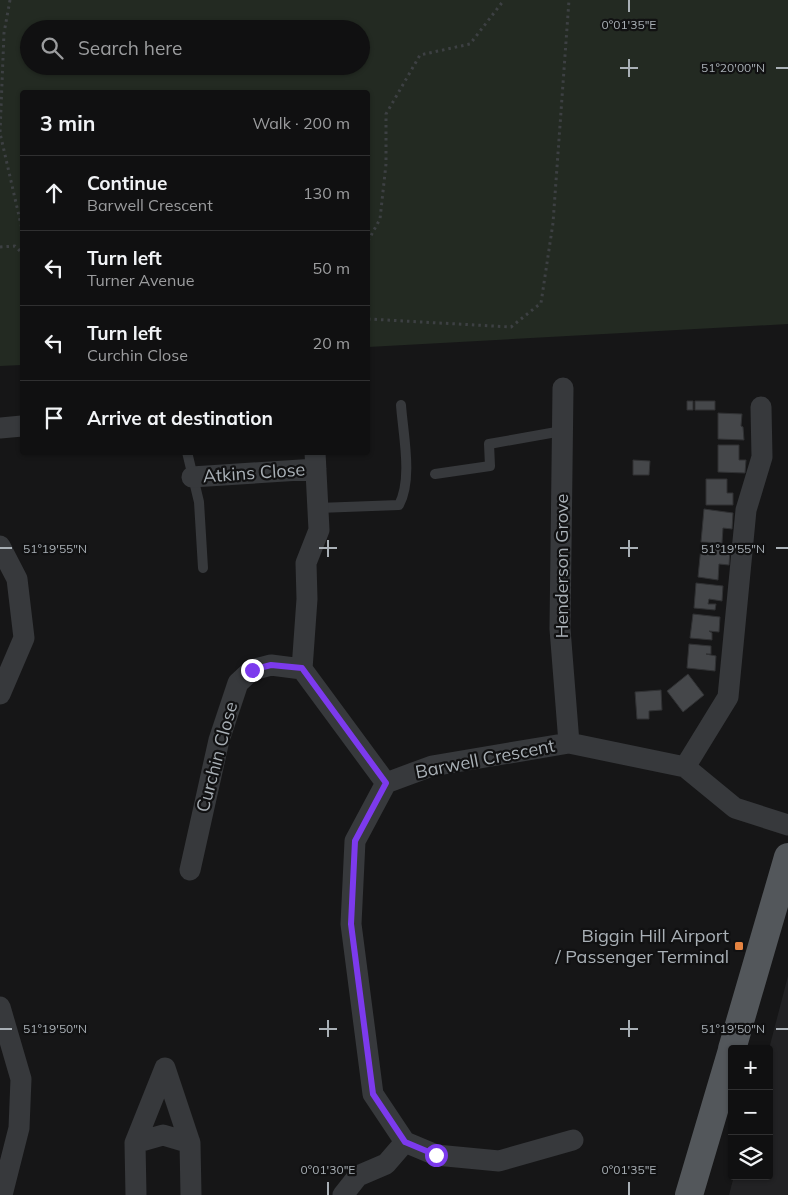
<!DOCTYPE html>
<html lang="en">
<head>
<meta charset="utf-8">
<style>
  :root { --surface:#101011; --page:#19191a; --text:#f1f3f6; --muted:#9c9d9f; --line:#303031 }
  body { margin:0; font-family:Mulish,sans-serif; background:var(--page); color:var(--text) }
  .controls { position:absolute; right:15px; bottom:15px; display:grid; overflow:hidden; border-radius:5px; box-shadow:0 1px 4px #0004 }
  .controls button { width:45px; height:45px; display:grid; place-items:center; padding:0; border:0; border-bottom:1px solid var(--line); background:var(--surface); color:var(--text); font:25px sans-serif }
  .stop { position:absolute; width:15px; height:15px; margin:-11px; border:4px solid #7c3aed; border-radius:50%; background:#fff }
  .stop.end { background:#7c3aed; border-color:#fff; box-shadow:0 1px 5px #0008 }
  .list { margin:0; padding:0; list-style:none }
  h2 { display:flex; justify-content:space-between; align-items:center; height:65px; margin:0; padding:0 20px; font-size:21px }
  h2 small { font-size:16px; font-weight:400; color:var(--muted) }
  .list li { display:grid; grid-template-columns:32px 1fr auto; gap:15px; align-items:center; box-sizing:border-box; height:75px; padding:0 20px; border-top:1px solid var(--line) }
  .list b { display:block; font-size:19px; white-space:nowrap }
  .list p { margin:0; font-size:16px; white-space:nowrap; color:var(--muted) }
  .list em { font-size:16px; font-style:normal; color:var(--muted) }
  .icon { flex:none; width:28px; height:28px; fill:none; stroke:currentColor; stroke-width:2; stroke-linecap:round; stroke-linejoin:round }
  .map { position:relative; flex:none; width:788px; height:1195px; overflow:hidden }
  .search { position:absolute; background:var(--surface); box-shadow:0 1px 4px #0004; left:20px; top:20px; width:350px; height:55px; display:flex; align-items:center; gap:12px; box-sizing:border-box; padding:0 18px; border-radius:28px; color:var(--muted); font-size:19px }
  .panel { position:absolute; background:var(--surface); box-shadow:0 1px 4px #0004; left:20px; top:90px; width:350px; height:365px; border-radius:5px }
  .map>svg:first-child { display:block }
  .built { fill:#222224 }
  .green { fill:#232a22; fill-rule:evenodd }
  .building { fill:#45474a; stroke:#303133 }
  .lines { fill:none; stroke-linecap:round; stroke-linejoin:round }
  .path { stroke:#3d4043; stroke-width:3; stroke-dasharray:2.5 4; stroke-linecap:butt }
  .service { stroke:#37393c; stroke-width:10 }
  .minor { stroke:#37393c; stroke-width:21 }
  .primary { stroke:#53575b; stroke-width:28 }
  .route { stroke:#7c3aed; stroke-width:6 }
  .ticks { fill:none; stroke:#a9b0b6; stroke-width:2 }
  .poi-dot { fill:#e48341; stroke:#111112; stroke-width:2 }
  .labels { text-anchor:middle; stroke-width:4.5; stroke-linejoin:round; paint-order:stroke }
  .street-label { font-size:18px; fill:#a9b0b6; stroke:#111112 }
  .poi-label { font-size:18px; fill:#a9b0b6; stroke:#111112; text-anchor:end }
  .ticks-label { font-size:12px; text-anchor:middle; fill:#a9b0b6; stroke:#111112; stroke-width:4.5; stroke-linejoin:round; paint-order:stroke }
</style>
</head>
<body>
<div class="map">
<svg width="788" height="1195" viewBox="0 0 788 1195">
  <rect width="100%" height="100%" fill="#161617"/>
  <path class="built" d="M788,976V1195H729L734,1176H769V1049Z"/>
  <path class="green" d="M0,0H788V324L368,347V92H22V365L0,366ZM29,29H361V66H29Z"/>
  <path class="building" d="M687,401H693V410H687Z
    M695,401H715V410H695Z
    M718,413L742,414L741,426L743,427L744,440L718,439Z
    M718,445H739V460H746L745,473L718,472Z
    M633,460L650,461L649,475H633Z
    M706,479H727V493H733V505H706Z
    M704,509L733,513L732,529L723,528L722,543L701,542Z
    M701,547L730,550L729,565L719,564L718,580L698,577Z
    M696,583L723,586L722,601L709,599L708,604H716L715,610L694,608Z
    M693,614L720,617L719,632L709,631L712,633V640L690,638Z
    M689,644L711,646V654H706L716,656L715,671L687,668Z
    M688,674L704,695L683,712L667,691Z
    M661,690L662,710L649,711V719H637L635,692Z"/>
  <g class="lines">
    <path class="path" d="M10,0L4,33L0,133L22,229
      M368,241L380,219L386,164V114L420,55L470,44L504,0
      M0,247L15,246L22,253
      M368,319L511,327L541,303L553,223L569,0"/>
    <path class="service" d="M187,452L199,502L203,568
      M435,474L490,466L489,444L562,431
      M318,508L399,505C413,479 403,434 401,405"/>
    <path class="minor" d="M563,388L560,629L569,743
      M0,428L22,426
      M315,452L319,530L306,563L307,599L302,669L386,783
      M192,477L316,469
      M0,546L17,579L24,638L0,694
      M685,767L728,697L746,510L762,457L761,407
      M190,870L219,740L238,683L252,670L271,665L302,669
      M0,1007L21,1079L19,1128L2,1195
      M573,1140L499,1161L436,1155L405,1142L373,1094L351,924L355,841L386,783L432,766L569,743L685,767L735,808L788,825
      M135,1143L165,1068L190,1143
      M136,1195L135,1143L163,1135L190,1143L191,1195
      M343,1195L358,1176L386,1164L405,1142"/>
    <path class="primary" d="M732,1049L788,857
      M689,1195L732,1050"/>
  </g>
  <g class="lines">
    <path class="route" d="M252,670L271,665L302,668L386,783L355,841L351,924L373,1094L405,1142L436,1155"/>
  </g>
  <path class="ticks" d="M629,0V12M629,59V77M620,68H638M776,68H788M328,540V557M629,540V557M0,548H12M319,548H337M620,548H638M776,548H788M328,1020V1037M629,1020V1037M0,1029H12M319,1029H337M620,1029H638M776,1029H788M328,1182V1195M629,1182V1195"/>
  <rect class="poi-dot" x="734" y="941" width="10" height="10" rx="2.5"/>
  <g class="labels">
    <g class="street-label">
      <text transform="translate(254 473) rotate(-4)" y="6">Atkins Close</text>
      <text transform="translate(562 566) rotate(-90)" y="6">Henderson Grove</text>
      <text transform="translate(217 757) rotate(-75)" y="6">Curchin Close</text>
      <text transform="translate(485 759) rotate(-11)" y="6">Barwell Crescent</text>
    </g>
    <g class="poi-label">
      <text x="729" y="942">Biggin Hill Airport<tspan x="729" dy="21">/ Passenger Terminal</tspan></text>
    </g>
  </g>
  <g class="ticks-label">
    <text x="629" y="29">0°01'35"E</text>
    <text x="733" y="72">51°20'00"N</text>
    <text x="55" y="553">51°19'55"N</text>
    <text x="733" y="553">51°19'55"N</text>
    <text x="55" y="1033">51°19'50"N</text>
    <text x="733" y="1033">51°19'50"N</text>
    <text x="328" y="1174">0°01'30"E</text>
    <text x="629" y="1174">0°01'35"E</text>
  </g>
</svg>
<div class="controls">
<button>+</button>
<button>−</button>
<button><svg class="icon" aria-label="layers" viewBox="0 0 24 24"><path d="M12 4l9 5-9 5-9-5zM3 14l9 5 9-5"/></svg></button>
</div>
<div class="stop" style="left:436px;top:1155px"></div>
<div class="stop end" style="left:252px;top:670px"></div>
<div class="search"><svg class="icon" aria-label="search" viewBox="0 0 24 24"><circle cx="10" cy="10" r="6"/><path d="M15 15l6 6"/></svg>Search here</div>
<section class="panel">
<h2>3 min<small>Walk · 200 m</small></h2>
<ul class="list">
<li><svg class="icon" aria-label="ahead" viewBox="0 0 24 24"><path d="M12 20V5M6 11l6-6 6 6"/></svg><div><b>Continue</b><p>Barwell Crescent</p></div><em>130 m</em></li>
<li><svg class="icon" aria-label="left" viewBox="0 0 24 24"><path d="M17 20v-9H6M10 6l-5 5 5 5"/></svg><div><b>Turn left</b><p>Turner Avenue</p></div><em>50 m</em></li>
<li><svg class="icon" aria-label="left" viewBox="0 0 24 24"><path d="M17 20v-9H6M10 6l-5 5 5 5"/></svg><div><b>Turn left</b><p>Curchin Close</p></div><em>20 m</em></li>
<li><svg class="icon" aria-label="arrive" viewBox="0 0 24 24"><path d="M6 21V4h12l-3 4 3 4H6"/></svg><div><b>Arrive at destination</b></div></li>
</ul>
</section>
</div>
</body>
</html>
